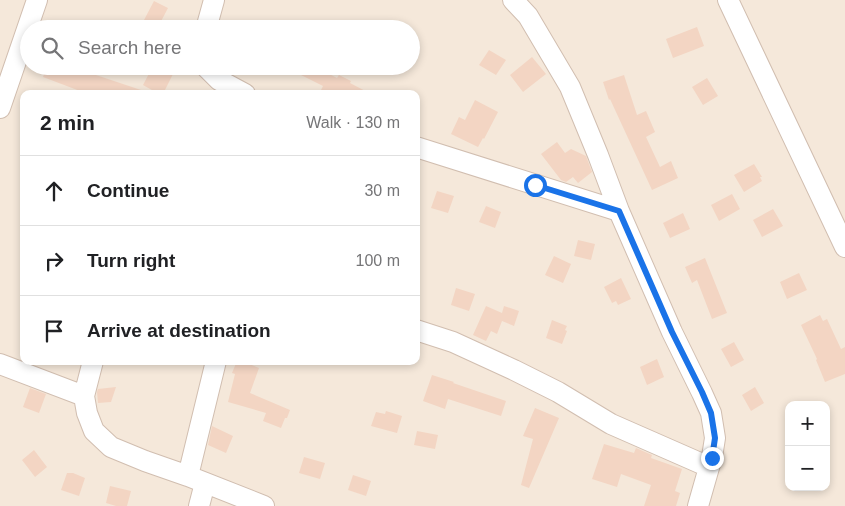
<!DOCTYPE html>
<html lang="en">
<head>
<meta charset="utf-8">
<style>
  :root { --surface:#fff; --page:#f2f2f2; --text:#202124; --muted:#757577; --line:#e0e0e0 }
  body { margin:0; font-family:Arial,sans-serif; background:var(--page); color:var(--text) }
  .controls { position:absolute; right:15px; bottom:15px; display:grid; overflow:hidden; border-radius:10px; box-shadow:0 2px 8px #0003 }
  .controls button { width:45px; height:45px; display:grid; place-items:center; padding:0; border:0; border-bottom:1px solid var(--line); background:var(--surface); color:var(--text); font:25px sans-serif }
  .stop { position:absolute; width:15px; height:15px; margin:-11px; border:4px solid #1a73e8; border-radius:50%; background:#fff }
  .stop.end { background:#1a73e8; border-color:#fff; box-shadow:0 1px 5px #0008 }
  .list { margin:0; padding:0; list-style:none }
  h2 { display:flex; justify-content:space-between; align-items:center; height:65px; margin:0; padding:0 20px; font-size:21px }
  h2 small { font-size:16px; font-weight:400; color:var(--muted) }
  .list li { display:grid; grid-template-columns:32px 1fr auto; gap:15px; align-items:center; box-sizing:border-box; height:70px; padding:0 20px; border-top:1px solid var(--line) }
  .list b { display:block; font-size:19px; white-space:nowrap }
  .list em { font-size:16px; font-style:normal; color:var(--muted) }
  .icon { flex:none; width:28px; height:28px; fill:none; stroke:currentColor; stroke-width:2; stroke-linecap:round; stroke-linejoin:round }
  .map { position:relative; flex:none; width:845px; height:506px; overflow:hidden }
  .search { position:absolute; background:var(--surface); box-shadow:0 2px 8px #0003; left:20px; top:20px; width:400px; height:55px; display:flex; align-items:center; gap:12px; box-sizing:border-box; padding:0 18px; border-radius:28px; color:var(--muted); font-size:19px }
  .panel { position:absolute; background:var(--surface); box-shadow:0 2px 8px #0003; left:20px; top:90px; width:400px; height:275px; border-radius:10px }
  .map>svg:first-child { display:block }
  .residential { fill:#f5e8da; fill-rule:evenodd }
  .building { fill:#f3d5c3 }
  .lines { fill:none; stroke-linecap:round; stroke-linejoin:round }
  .minor-casing { stroke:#d1beb0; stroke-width:22 }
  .minor { stroke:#fff; stroke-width:20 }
  .route { stroke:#1a73e8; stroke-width:6 }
</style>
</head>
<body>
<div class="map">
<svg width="845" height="506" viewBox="0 0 845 506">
  <rect width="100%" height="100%" fill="#fdf6ec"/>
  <path class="residential" d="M0,0H845V506H0ZM29,29H411V66H29ZM24,94H416V361H24ZM789,405H826V487H789Z"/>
  <path class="building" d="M154,1L168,8L158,27L144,20Z
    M697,27L704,46L673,58L666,39Z
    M489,50L506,60L496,75L479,65Z
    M532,57L546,74L523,92L510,75Z
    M47,66H66L86,73L87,72L144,91V94H79L80,91L43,77Z
    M153,66H177L163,94H159L143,85Z
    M283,66H314L337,78L339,75L351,81L350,83L371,94H319L323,86Z
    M624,75L637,115L646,111L655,132L646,137L660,167L671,161L678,178L652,190L610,99L609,100L603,82Z
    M707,78L718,96L703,105L692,87Z
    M475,100L498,112L484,139L483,138L478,147L451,134L459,117L465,120Z
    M557,142L565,153L571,149L586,156L592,172L578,183L573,177L566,182L561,180L541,154Z
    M754,164L762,177H760L762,181L744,192L734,175Z
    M437,191L454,196L448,213L431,208Z
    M732,194L740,209L719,221L711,205Z
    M486,206L501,212L495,228L479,222Z
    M773,209L783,226L762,237L753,220Z
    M683,213L690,229L670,238L663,223Z
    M578,240L595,244L591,260L574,256Z
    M554,256L571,264L563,283L545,275Z
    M705,258L727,313L712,319L697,280L692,283L685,267Z
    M799,273L807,290L787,299L780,282Z
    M621,278L631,299L618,305L616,301L612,303L604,287Z
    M456,288L475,294L469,311L451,305Z
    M486,306L502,313L504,306L519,311L514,326L502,321L497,334L491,331L486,341L473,335Z
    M820,315L823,321L827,319L841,349L845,347V374L825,382L816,360L817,359L801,325Z
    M552,320L567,326L565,330L567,331L562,344L546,338Z
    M734,342L744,360L731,367L721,349Z
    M657,359L664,377L647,385L640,367Z
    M237,361H242L259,368L250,393L290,410L287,418H285L281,428L263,421L266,413L228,402L235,374L232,373Z
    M432,375L454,382L453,383L506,401L501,416L448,399L445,409L423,401Z
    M116,387L111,402L98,403L97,392L98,389Z
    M755,387L764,403L751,411L742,395Z
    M30,388L46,394L39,413L23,407Z
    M535,408L559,418L529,488L521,485L533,439L523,436Z
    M386,411L402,416L397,433L371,426L376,412L385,414Z
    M212,426L233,436L226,453L208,445Z
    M417,431L438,435L435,449L414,445Z
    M604,444L634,453L636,448L652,455L651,458L682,469L675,491L680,493L676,506H644L651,485L621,474L617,487L592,479Z
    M34,450L47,467L35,477L22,460Z
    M304,457L325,463L320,479L299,473Z
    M67,473H73L85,478L79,496L61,490Z
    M353,475L371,481L366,496L348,490Z
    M110,486L131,491L127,506H116L106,503Z"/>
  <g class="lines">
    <g class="minor-casing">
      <path id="minor" d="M513,0L528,16L570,87L598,155L619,211L672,332L702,393L711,413L715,438L712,457L698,506
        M728,0L845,247
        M206,29L214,0
        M205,66L219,80L245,94
        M0,108L37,0
        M416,147L619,211
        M416,330L453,342L514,370L558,392L611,424L709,467
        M93,361L84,396L87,413L94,431L111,447L145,461L188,476L264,506
        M0,364L84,396
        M188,476L216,361
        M199,506L205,483"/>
    </g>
    <use href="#minor" class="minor"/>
  </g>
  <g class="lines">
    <path class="route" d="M535,185L619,211L672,332L702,392L711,413L715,438L712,458"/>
  </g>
</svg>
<div class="controls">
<button>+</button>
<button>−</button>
</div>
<div class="stop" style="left:535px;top:185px"></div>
<div class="stop end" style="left:712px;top:458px"></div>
<div class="search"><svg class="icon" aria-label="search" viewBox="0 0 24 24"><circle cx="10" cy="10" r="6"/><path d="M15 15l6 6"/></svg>Search here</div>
<section class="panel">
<h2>2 min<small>Walk · 130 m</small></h2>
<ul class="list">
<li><svg class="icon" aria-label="ahead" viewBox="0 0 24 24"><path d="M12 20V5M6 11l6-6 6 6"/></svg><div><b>Continue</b></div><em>30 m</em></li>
<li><svg class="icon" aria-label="right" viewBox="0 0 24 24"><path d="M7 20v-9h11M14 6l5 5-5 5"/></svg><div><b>Turn right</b></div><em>100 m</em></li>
<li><svg class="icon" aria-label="arrive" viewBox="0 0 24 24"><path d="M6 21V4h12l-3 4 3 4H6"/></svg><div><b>Arrive at destination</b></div></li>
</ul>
</section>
</div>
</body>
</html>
